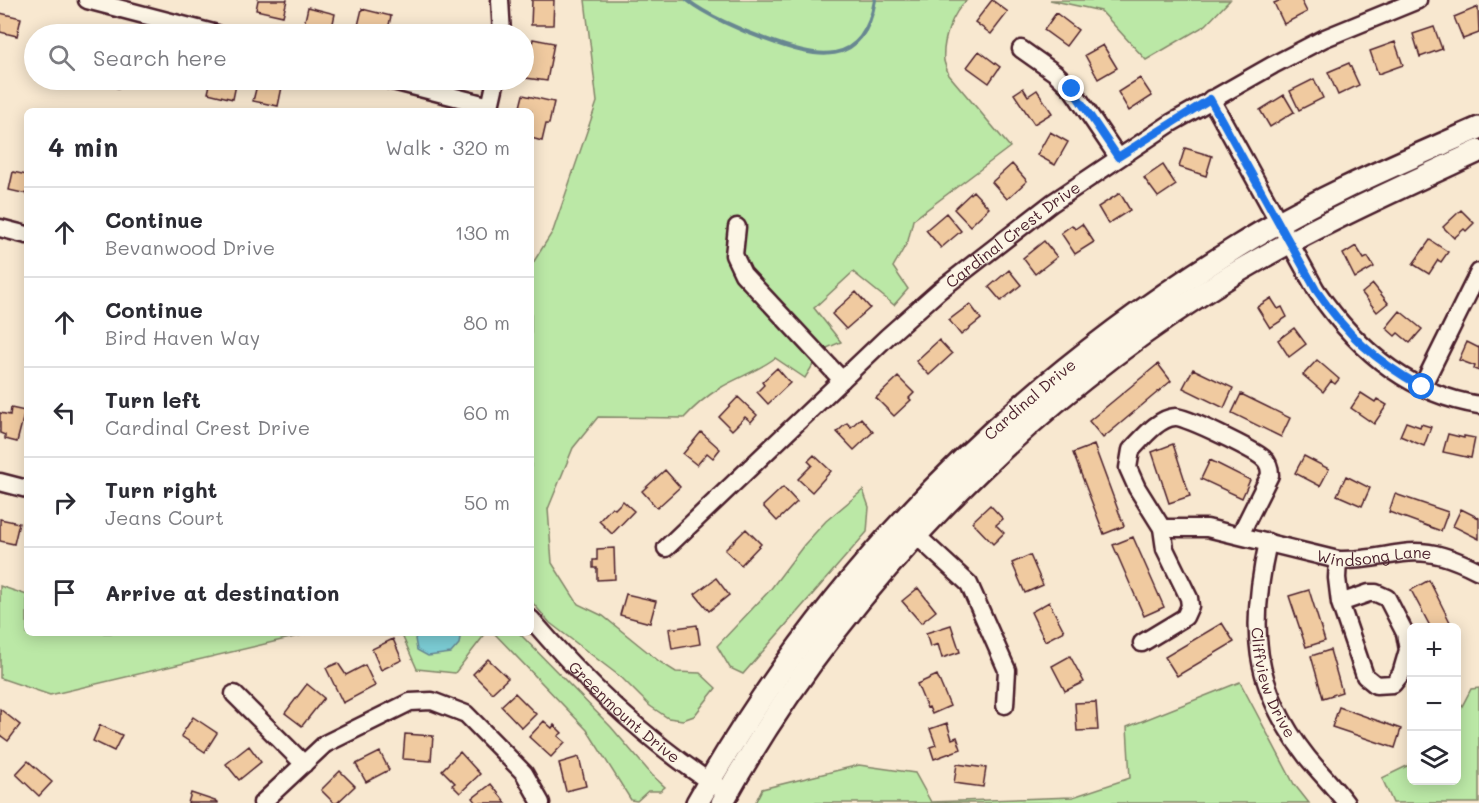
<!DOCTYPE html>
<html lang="en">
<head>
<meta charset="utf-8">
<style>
  :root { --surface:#fff; --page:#f2f2f3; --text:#2b2b33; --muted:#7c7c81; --line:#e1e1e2 }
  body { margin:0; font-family:Mali,sans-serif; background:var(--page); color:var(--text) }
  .controls { position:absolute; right:18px; bottom:18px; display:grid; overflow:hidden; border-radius:9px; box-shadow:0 3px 15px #0003 }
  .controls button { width:54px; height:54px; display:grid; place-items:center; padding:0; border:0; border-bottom:2px solid var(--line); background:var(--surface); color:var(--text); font:30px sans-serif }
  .stop { position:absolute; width:18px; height:18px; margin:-14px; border:4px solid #1a73e8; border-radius:50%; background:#fff }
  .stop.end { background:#1a73e8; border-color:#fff; box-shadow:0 2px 6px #0008 }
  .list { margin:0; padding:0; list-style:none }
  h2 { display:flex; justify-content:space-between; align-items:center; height:78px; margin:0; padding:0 24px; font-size:26px }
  h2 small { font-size:20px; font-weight:400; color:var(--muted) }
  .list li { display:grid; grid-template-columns:39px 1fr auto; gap:18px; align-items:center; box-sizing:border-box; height:90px; padding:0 24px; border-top:2px solid var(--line) }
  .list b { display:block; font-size:22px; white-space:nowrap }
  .list p { margin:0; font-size:20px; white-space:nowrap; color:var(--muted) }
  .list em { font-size:20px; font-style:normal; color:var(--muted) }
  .icon { flex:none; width:33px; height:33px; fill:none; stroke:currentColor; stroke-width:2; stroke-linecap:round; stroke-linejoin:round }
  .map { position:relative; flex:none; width:1479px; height:803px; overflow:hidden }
  .search { position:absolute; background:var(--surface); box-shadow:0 3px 15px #0003; left:24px; top:24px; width:510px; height:66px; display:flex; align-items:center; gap:15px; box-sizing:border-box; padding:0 21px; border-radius:33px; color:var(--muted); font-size:22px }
  .panel { position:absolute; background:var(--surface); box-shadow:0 3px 15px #0003; left:24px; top:108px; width:510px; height:528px; border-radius:9px }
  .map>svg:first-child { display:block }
  .green { fill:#bbe8a6; stroke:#828468; stroke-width:1.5 }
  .water { fill:#7ccdd5; stroke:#688791; stroke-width:1.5 }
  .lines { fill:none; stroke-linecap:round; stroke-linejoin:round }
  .stream { stroke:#688791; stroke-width:4 }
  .building { fill:#f0caa0; stroke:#4a1f2b; stroke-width:1.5 }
  .minor-casing { stroke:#4a1f2b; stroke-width:21 }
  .major-casing { stroke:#4a1f2b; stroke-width:26 }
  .minor { stroke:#fcf5e5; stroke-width:16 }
  .major { stroke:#fcf5e5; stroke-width:21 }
  .route { stroke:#1a73e8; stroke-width:8 }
  .labels { text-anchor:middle; stroke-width:4.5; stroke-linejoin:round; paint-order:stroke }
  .street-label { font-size:16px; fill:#4a1f2b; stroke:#fcf5e5 }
</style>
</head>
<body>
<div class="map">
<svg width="1479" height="803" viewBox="0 0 1479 803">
  <rect width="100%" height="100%" fill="#f8e8d0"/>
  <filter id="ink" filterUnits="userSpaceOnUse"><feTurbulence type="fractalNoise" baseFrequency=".0167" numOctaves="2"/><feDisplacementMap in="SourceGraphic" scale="12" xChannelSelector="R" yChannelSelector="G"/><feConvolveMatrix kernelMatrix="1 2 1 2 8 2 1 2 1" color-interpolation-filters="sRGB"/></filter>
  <g filter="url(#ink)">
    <path class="green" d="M585,0H967C952,13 942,41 944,61C945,65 947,70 949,75L1010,147L913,220L908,241L893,267L908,289L894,305L853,272L814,308L841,342L822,350L805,378L775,358C758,371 738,377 720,388C707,396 694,407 684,418L598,417L573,448L548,509L552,563L578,604L603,616L660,662L676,672L700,673L716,688L694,716L683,720L668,718L650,706L622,678L550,623L531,601V266L553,231L597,102Z
      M1050,0H1230L1206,25L1146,60L1101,11Z
      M863,490L869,507L867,532L743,674L730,668L717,646L770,590L804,545L826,521Z
      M0,586L27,595V633H311L50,695L0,678Z
      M401,633H486L455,673L417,669Z
      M494,633H519L611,727L652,775L665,787L660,791H648L637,801L631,800L587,730Z
      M1240,682L1294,784L1309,803H755L762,789L859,765L915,773L931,802L1073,797L1130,778L1127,727Z
      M1479,688V803H1393L1382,778L1411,764L1412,780H1456L1457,716L1471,689Z"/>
    <path class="water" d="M418,633H457L460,638L459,644L451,653L428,656L417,650L415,639Z"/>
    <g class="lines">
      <path class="stream" d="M687,0C706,15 742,31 765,39C816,58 863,70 875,0"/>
    </g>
    <path class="building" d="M258,0H287L283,16L256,10Z
      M532,0H554L553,25H531Z
      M992,0L1008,12L991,34L975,22Z
      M1281,0H1301L1307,12L1284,24L1274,3Z
      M308,7L335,14L331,32L304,25Z
      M1478,7L1479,33L1463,39L1454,17Z
      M362,9L391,16L387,34H356Z
      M0,13L21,18L17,36L0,32Z
      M1056,13L1078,30L1066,46L1044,30Z
      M1434,27L1442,49L1420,57L1413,34Z
      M460,29V34H428V33Z
      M533,39L554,43L547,81L526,78Z
      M1395,42L1403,65L1378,74L1370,51Z
      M1103,45L1117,68L1098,79L1085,55Z
      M979,51L1000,67L989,83L967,67Z
      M1349,63L1359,85L1338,95L1328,72Z
      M1140,78L1152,96L1129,111L1118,92Z
      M1314,79L1323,98L1299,110L1290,91Z
      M95,80H121L118,88Z
      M211,80H237L233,99L208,93Z
      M258,81L282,87L278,106L253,101Z
      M1023,88L1028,96L1037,90L1052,113L1034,124L1014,94Z
      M523,95L554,102L549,124H546L542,141L531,138V111H519Z
      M1284,95L1294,112L1270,127L1260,110Z
      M1050,132L1068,142L1055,165L1037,155Z
      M1185,148L1212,156L1206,176L1179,167Z
      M1012,164L1027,181L1007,199L992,182Z
      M1163,165L1176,185L1158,197L1144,178Z
      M13,172L27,175V194L9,190Z
      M973,191L989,208L970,226L954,209Z
      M1120,193L1130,210L1108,224L1098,207Z
      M1461,210L1474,223L1466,231L1464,229L1454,238L1443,227Z
      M946,213L961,231L941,248L926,230Z
      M1082,224L1094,242L1075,254L1061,233L1072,225L1075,229Z
      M1430,240L1448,252L1441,262L1438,260L1429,274L1413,264Z
      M1044,241L1057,257L1035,274L1023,258Z
      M1356,246L1364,259L1368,257L1374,267L1355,278L1343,254Z
      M1009,270L1021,285L1001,301L989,287Z
      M1373,284L1388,303L1377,312L1362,293Z
      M856,292L870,308L846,329L832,314Z
      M1271,298L1278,309L1282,307L1287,317L1270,328L1257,307Z
      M970,304L981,319L961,335L949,320Z
      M1400,311L1422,329L1410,343L1398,333L1395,336L1386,328Z
      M1294,328L1306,344L1289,357L1278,340Z
      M939,340L952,354L929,375L916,361Z
      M1467,342L1479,348V371L1474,369L1475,366L1459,360Z
      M1317,360L1339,379L1335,384L1331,381L1323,392L1303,375Z
      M1158,364L1171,381L1103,438L1089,421Z
      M777,368L790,383L768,404L757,392L764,385L762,382Z
      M1193,369L1233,388L1224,408L1183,388Z
      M898,377L914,393L909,398L911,400L894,416L876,398Z
      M1361,393L1375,402L1377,399L1387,405L1374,424L1351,408Z
      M1241,394L1290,418L1281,437L1232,413Z
      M738,397L757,415L751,422L745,417L732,430L719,417Z
      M11,408L25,411L17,442L5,439V435L0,433V413L10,415Z
      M861,418L873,432L854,450L837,432L847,423L851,427Z
      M1406,422L1420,427L1421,424L1431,427L1424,446L1400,436Z
      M701,432L720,449L713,458L707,453L697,465L683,454Z
      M1448,434L1464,438V436L1475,438L1471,458L1443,452Z
      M1173,444L1190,496L1169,503L1152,452Z
      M1094,445L1124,526L1104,534L1073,453Z
      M814,455L831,471L812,492L798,479L812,465L808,461Z
      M1304,456L1329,469L1320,486L1295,473Z
      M1210,460L1250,480L1242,498L1201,479Z
      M665,470L680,487L657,508L642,491Z
      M1346,476L1370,488L1362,506L1337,495Z
      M783,487L797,502L777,521L763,506Z
      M1395,494L1448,512L1441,531L1389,512Z
      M623,501L634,511L612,534L599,521L612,507L615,509Z
      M990,505L1003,519L996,525L1004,533L993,544L972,522Z
      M1461,509L1479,518V539L1453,526Z
      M0,519L19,523L14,544L0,541Z
      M746,529L761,544L741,565L725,550Z
      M1133,537L1164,607L1144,616L1113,545Z
      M614,548L615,579L597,580V568H593V560H597V549Z
      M1030,555L1043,585L1025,593L1012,563Z
      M716,578L729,595L709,611L695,594Z
      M1429,580L1453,628H1431L1411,590Z
      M918,588L936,611L921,623L902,601Z
      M1309,590L1325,641L1306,647L1289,596Z
      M626,594L656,601L650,623L620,615Z
      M1049,602L1064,631L1045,641L1031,612Z
      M1222,623L1234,642L1177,676L1165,657Z
      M697,625L700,644L672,649L669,629Z
      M951,625L960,652L942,658L938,644L930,647L926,633Z
      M393,639L402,660L381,670L372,649Z
      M1330,650L1342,692L1323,698L1311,656Z
      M1070,656L1084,682L1065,691L1052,666Z
      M488,659L508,678L492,693L473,674Z
      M338,663L346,675L365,665L375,686L343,703L326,668Z
      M937,675L950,706L932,714L929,707L927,708L917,684Z
      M307,684L324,698L302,726L285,713Z
      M515,693L536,714L522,728L501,706Z
      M1096,702L1098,730L1077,731L1075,703Z
      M1339,707L1401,729L1395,748L1332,727Z
      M0,709L20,725L8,741L0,735Z
      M193,717L217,733L205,752L181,736Z
      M544,721L552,728L554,725L562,733L558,736L565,742L551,757L529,737Z
      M947,723L952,739L957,737L961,749L934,759L930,747L936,745L930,729Z
      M100,725L122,735L114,751L93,741Z
      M405,734L433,736L431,761L403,759Z
      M249,746L261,762L239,780L226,764Z
      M380,752L389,770L366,782L356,764Z
      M460,752L480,774L460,793L452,785L455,783L442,770Z
      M579,757L586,786L566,791L559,763Z
      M28,761L52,782L39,796L16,774Z
      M957,764L986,768L983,787L954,783Z
      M340,771L355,786L337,803H334L321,790Z
      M491,784L506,803H477L473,798Z
      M191,793L218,802V803H188Z"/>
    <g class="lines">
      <g class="minor-casing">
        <g id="minor">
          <path d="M87,0L217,34"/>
          <path d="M500,0L502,34"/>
          <path d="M1021,49L1055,73L1072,89L1118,157"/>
          <path d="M389,80L490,106"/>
          <path d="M1211,99L1316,290C1355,347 1408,394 1479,405"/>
          <path d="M489,111L496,80"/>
          <path d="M737,227L734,255L743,274L842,380"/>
          <path d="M0,228L27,235"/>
          <path d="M1422,387L1479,272"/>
          <path d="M0,482L27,489"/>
          <path id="s1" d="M1162,528H1207L1338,560C1361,561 1381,556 1403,553C1431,549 1455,559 1479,571"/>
          <path d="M917,536L969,584L1007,670L1005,705"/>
          <path id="s2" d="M1268,542C1249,626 1252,687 1307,757C1320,773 1334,787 1346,803"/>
          <path id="s3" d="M666,548L887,337L940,290L1052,203L1171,123L1273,65L1325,38L1418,0"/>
          <path d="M1338,560L1337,578L1340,603L1365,676L1376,685L1393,684L1401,674L1408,650L1405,633L1387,598L1376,593H1369L1340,603"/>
          <path id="s4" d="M531,619C586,683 648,742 719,788"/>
          <path d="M1142,643L1185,617L1190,606L1189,598L1165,549L1162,528L1137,488L1128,468L1131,450C1142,439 1158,418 1175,417C1185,416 1254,450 1263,458C1268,462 1270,468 1270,475L1240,535"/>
          <path d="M234,694L304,764"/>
          <path d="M262,803L325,744L410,702L432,701L466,714L524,773L541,803"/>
        </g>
      </g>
      <g class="major-casing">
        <g id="major">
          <path id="s5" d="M697,803C828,571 1010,388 1237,247C1313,199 1397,164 1479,128"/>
          <path d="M722,803C841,589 1023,403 1232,275C1312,227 1395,190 1479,151"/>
        </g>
      </g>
      <use href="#minor" class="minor"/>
      <use href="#major" class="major"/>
    </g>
  </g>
  <g class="lines" filter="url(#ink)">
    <path class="route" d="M1072,89L1118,157L1210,99L1316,290C1347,335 1374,360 1422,387"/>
  </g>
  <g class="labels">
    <g class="street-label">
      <text dy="6" stroke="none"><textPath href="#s3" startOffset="468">Cardinal Crest Drive</textPath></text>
      <text dy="6" stroke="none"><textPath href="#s5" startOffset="526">Cardinal Drive</textPath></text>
      <text dy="6" stroke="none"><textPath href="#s1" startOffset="216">Windsong Lane</textPath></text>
      <text dy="6" stroke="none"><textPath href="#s2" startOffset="144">Cliffview Drive</textPath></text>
      <text dy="6" stroke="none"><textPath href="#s4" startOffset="132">Greenmount Drive</textPath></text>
    </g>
  </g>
</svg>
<div class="controls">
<button>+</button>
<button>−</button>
<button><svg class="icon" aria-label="layers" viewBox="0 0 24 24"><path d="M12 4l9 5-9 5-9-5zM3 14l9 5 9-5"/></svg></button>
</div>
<div class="stop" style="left:1422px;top:387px"></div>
<div class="stop end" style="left:1072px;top:89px"></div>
<div class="search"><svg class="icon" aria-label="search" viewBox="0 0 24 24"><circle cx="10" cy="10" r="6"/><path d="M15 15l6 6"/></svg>Search here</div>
<section class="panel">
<h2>4 min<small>Walk · 320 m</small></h2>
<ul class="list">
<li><svg class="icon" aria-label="ahead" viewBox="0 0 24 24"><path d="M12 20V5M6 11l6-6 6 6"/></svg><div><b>Continue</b><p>Bevanwood Drive</p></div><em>130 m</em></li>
<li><svg class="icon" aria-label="ahead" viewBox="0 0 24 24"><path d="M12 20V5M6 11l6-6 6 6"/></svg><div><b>Continue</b><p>Bird Haven Way</p></div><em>80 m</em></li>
<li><svg class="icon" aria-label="left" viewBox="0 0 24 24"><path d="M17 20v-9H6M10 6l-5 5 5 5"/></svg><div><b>Turn left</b><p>Cardinal Crest Drive</p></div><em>60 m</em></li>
<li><svg class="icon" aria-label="right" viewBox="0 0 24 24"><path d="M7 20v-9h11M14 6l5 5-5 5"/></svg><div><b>Turn right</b><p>Jeans Court</p></div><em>50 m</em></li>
<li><svg class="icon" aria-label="arrive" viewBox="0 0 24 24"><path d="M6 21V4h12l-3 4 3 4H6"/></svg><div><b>Arrive at destination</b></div></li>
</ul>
</section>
</div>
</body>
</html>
